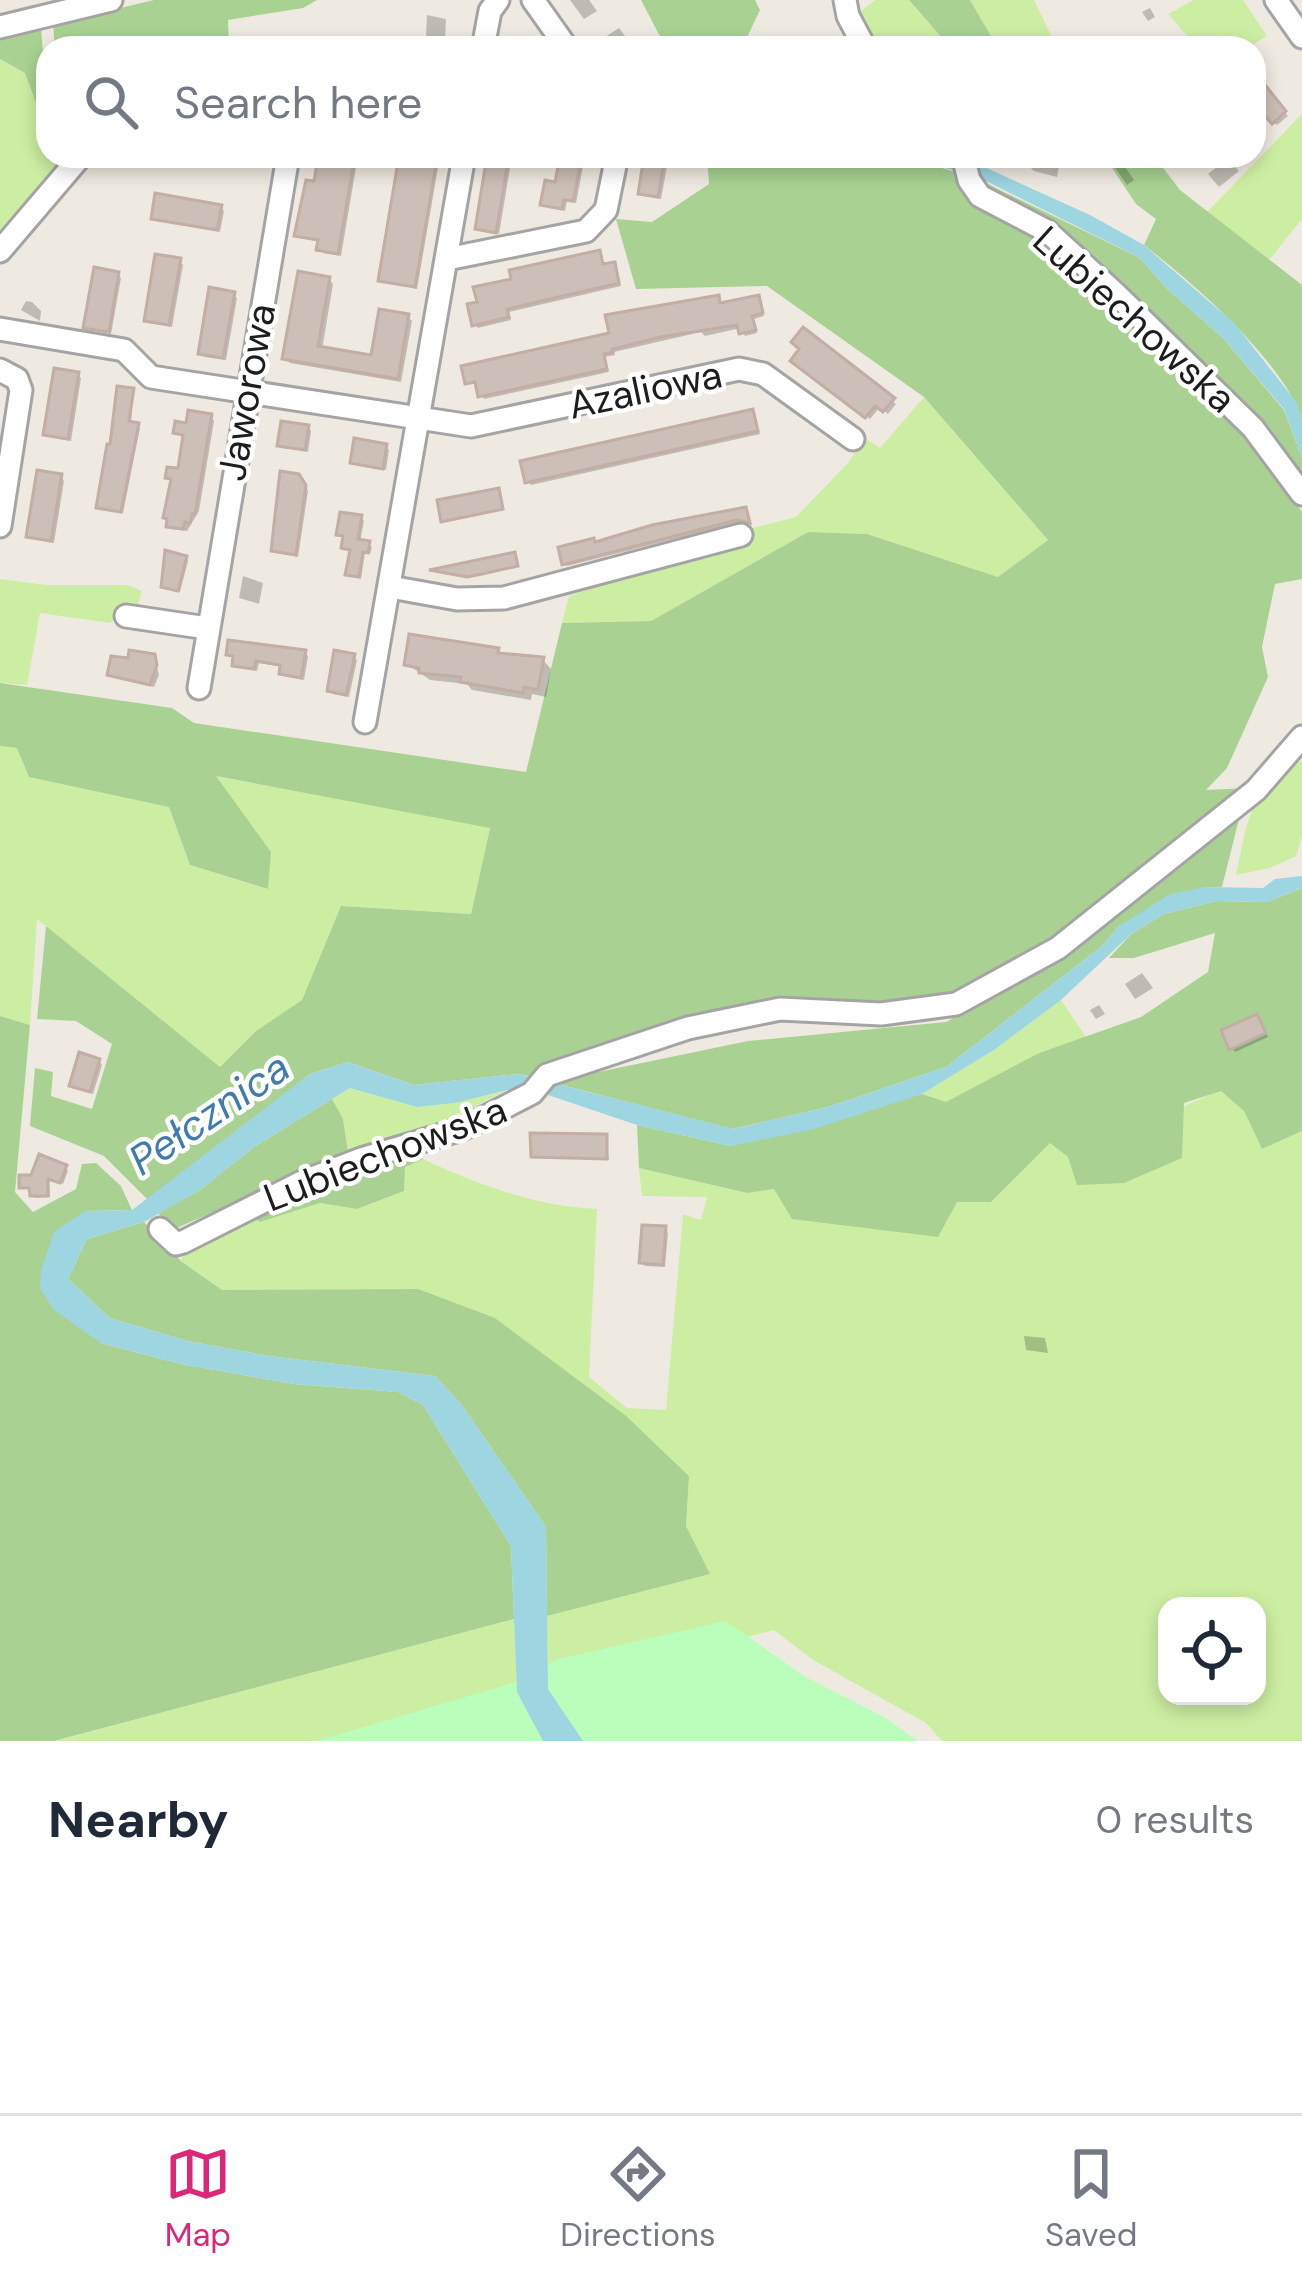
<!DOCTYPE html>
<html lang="en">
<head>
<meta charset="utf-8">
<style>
  :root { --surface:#fff; --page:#f2f2f3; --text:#1f2937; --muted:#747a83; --line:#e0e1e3; --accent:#db2777 }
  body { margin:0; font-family:"DM Sans",sans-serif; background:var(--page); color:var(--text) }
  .controls { position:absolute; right:36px; bottom:36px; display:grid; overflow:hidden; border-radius:24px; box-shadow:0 6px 18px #0003 }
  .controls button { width:108px; height:108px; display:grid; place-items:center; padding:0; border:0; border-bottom:3px solid var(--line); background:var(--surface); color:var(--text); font:60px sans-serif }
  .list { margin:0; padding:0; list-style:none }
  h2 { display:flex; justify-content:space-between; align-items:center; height:156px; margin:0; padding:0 48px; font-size:51px }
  h2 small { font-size:39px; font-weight:400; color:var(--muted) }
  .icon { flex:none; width:66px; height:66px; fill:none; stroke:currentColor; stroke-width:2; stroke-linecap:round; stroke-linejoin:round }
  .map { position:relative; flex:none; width:1302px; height:1741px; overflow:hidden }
  .search { position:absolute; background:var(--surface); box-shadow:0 6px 18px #0003; left:36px; right:36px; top:36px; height:132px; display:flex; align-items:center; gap:30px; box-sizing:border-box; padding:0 42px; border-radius:36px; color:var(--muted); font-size:45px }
  .sheet { height:372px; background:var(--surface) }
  nav { display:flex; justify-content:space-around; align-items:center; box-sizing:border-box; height:168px; border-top:3px solid var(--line); background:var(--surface); font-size:33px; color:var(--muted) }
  nav a { display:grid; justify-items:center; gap:6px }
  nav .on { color:var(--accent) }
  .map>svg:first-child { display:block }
  .grass { fill:#cceea2; fill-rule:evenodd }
  .forest { fill:#a9d292 }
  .park { fill:#b9febb }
  .water { fill:#9dd5e1 }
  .shadow { fill:#0003 }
  .building { fill:#cbbfb7; stroke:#c2aea2; stroke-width:3 }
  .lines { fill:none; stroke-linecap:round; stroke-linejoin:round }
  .minor-casing { stroke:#a4a4a4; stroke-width:27 }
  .minor { stroke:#fff; stroke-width:21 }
  .labels { text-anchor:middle; stroke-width:9; stroke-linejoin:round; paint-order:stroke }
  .street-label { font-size:39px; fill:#1d1d1d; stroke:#fff }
  .water-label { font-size:42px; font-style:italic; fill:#3f7bac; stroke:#fff }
</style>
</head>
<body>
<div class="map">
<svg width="1302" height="1741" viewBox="0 0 1302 1741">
  <rect width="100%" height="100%" fill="#efeae1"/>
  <path class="grass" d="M875,0H909L951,48H872L854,17Z
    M970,0H1034L1057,48H998Z
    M1194,0H1243L1267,36L1247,48H1198L1168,14Z
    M0,59L25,73L39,111L48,108V156H64L0,230Z
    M1302,114V219L1269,260L1207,212Z
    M924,397L1048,540L998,577L867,534L808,532L651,621L562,623L569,596L667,562L750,543L749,529L796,517L848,463L865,438L880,448Z
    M0,579L47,585H127L142,591L136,611L120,614L110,623L40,613L27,685L0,683Z
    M0,746L17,748L115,793L169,807L190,865L267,889L271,852L215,776L490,827L471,914L341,906L302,1000L256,1031L220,1067L37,919L30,1025L0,1016Z
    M1293,759L1302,762V836L1296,856L1270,868L1236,875C1249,811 1247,806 1293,759Z
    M1061,1000L1086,1037L1039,1053L945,1103L922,1094L994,1050Z
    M350,1088L417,1107L455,1103L507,1090L415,1137L348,1153L332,1099Z
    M1221,1090L1244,1111L1262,1149L1302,1131V1741H942L926,1723L813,1660L774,1630L548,1689L547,1616L709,1574L686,1526L689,1476L648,1437L418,1289L222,1290L182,1262L181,1250L250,1215L260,1222L320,1203L357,1209L404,1191L405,1167L423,1159C479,1185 535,1206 597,1209L589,1377L627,1408L666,1410L683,1214L701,1220L707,1197L642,1196L639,1168L746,1193L774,1189L991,1202L1050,1142L1068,1157ZM1167,1606H1257V1696H1167Z
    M514,1619L517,1692L342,1741H55Z"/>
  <path class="forest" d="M154,0H317L303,8L228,20L229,48H55L53,24Z
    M641,0H755L760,10L742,48H666Z
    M909,0H970L998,48H951Z
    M41,27L47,107L39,111L25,73L0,59V35Z
    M707,156H907L960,174L1041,238L1249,432L1302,512V579L1275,584L1262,647L1268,677L1227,768L1206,790L1248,788L1051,943L946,995L733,1029L542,1072L533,1077L518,1074L414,1085L348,1062L310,1074L148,1200L104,1156L30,1126L35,1068L53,1072L51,1096L92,1109L112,1044L76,1021L37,1019L46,926L220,1067L256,1031L302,1000L341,906L471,914L490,828L216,776L271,852L268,889L190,865L169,807L29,777L17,748L0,746V683L172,708L194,723L526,772L562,623L651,621L808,532L867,534L998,577L1048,540L924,397L767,286L636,289L616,219L652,222L709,184Z
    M1104,156H1154L1180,190L1302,285V420C1285,363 1192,282 1144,245L1156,219L1136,204Z
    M973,177L1140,258L1167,289L1223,338L1284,410L1302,458V478L1260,424L986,193Z
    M1242,807L1222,887H1206L1119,926L1102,946L946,1067L828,1107L732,1129L550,1082L748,1041L946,1022L1060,955Z
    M1302,888V1131L1262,1149L1244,1111L1221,1091L1184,1103L1182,1158L1124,1183L1077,1185L1068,1157L1050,1143L991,1202H957L938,1237L792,1219L774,1189L747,1193L639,1168L637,1125L731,1146L922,1094L946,1102L1039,1053L1141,1017L1208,972L1215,933L1134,958H1109L1131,934L1164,914L1217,901L1267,902Z
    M0,1016L30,1025L15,1192L33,1212L76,1189L82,1164L96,1163L121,1186L132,1210L85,1211L41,1270L101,1343L181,1364L294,1384L398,1392L423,1405L511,1546L514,1619L54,1741H0Z
    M332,1099L343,1119L348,1153L172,1230L158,1213L200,1190L254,1147Z
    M416,1152L423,1159L405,1167L404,1191L357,1209L320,1203L260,1222L250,1215L305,1188Z
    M144,1222L182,1262L222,1290L418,1289L495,1318L625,1415L689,1476L686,1526L710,1574L547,1616L546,1527L461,1404L435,1376L269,1356L187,1341L110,1318L68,1279L87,1239Z"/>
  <path class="park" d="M726,1621L804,1676L884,1717L918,1741H317L516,1682L558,1659Z"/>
  <path class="water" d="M907,156H960L1090,215L1144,245L1235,324L1297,403L1302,420V458L1284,409L1223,338L1167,289L1140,258L984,180Z
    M1302,876V888L1267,902L1217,901L1164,914L1131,934L1061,1000L994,1050L922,1094L814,1129L731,1146L637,1125L542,1093L507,1090L455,1103L417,1107L350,1088L254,1147L200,1190L144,1222L87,1239L68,1279L110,1318L187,1341L269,1356L435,1376L461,1404L546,1527L548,1689L583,1741H543L517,1692L511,1546L423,1405L398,1392L294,1384L181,1364L101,1343L54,1310L40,1289L41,1270L54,1232L85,1211L132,1210L310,1074L348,1062L414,1085L518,1074L733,1129L828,1107L946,1067L1102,946L1119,926L1170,894L1206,887L1263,888L1275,879Z"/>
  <path class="shadow" d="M570,0H589L597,11L584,19Z
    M1150,8L1155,17L1148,21L1142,12Z
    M427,15L446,19L445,40L426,36Z
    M619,28L634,48H603L599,41Z
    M510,39L527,42L530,48H508Z
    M377,40L381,48H352Z
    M1266,90L1288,116L1277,125L1255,111L1254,94Z
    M321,156H358L341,256L323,253L321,242L298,235L316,185Z
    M403,156H440L417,289L382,280Z
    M490,156H512L499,234L478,228Z
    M563,156H585L576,203L567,201L565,211L543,204L557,186Z
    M647,156H669L661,199L641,193Z
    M1029,156H1061L1057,177L1034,171L1027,164Z
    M1228,158L1239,171L1219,187L1208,174Z
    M1121,161L1134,180L1127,185L1114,166Z
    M220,207L224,211L220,232L154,218Z
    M599,253L605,267L617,269L621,286L509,312L511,320L478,328L474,324L514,281Z
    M179,261L183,265L172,327L151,323L147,320Z
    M118,275L121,278L111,334L90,330L87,327Z
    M329,280L333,284L322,350L373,359L408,317L412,321L401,382L290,363L286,358Z
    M233,295L237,298L226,360L205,357L201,353Z
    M718,298L722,305L758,298L764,316L754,319L757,333L745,336L741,328L705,336L701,332L614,352L615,355L605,357L609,372L484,399L478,384L468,383Z
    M26,301L32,302L41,311L40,321L21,310Z
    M803,331L896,404L888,414L880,407L870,419L794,360L803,349Z
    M77,374L81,378L71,441L50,437L46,434Z
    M133,391L131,425L140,428L123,513L100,507Z
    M752,412L760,434L531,485L528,481Z
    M211,417L214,421L199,511L187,531L173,529L169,526L173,482L168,477L180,472L186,437L176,432Z
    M308,428L311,431L308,452L280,445Z
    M386,447L389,450L386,470L353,462Z
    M60,477L64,481L54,543L33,539L29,536Z
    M302,481L308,491L298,557L278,553L274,550Z
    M745,511L750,524L742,522L567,566L564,563L596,545Z
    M361,518L364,521L360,542L372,547L370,554L365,553L361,579L349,574L352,551L344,547L346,538L340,534Z
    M186,558L188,561L180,592L167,589L164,586Z
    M243,576L263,583L259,604L239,598Z
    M498,651L503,657L543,660L551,669L546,697L532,694L531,700L472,690L467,684L430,680L407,664Z
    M305,653L308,656L304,680L286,676L283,667L259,663L257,671L239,668L236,658L229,654Z
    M154,657L159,675L154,687L111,674Z
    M354,657L357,660L349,697L333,694L330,690Z
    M1142,973L1153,988L1135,999L1125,984Z
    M1099,1005L1105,1014L1096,1019L1090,1010Z
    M1260,1021L1268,1037L1235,1052L1232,1048Z
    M99,1061L102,1065L93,1094L76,1089L73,1085Z
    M606,1137L609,1160L534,1156Z
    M65,1168L68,1171L63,1184L49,1179L50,1197L35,1198L32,1189L22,1186Z
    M664,1229L668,1233L665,1267L645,1266L642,1262Z
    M1024,1336L1045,1338L1048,1353L1026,1350Z"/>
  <path class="building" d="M1254,81L1261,90L1266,86L1286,111L1272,124L1265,116L1254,118Z
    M318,156H355L338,254L316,250L318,240L294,236L306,180L314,181Z
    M399,156H421L420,162L436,165L415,287L378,281Z
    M487,156H509L496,233L475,229Z
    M560,156H582L573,201L564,200L562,209L540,205L545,180L555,182Z
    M644,156H665L658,197L638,194Z
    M155,193L222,205L217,230L151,219Z
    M600,250L603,264L615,262L619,283L507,309L509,317L472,326L467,304L477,302L473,287L511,279L509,270Z
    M155,254L181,258L169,325L144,321Z
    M94,267L119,272L109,332L83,328Z
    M298,271L330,277L318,346L371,355L379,309L409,314L398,379L282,359Z
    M209,287L235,292L223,358L198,354Z
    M719,295L720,303L759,295L763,313L752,316L756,330L739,334L737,325L661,337L612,349L613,352L604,354L607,369L478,397L475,382L465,384L461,366L609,333L605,315Z
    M803,327L895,398L883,412L875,406L865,418L790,361L799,349L791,342Z
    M54,368L79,372L68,439L43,435Z
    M117,386L134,388L129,421L139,423L121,512L96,508L107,444H110Z
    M753,409L758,431L525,483L520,461Z
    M188,410L212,414L195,514H192L190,523L185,522L183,529L166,527L167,519L163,518L171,479L165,478L167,467L178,468L183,435L173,433L175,421L186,423Z
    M281,421L309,425L305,450L277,446Z
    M354,438L387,444L383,469L350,463Z
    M37,470L62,474L51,541L26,537Z
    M280,471L299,474L306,485L296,555L271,551Z
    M499,488L503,509L441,522L437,500Z
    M746,507L750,523L737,520L562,565L558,547L594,538L595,542L652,525Z
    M340,512L362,515L358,539L370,541L368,553L363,552L359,577L345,575L350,550L341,548L343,536L336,535Z
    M165,550L187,556L178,591L161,587Z
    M515,552L518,566L482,574L467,577L429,570Z
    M409,634L499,648L498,653L544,657L538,690L524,687L523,693L460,682L461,677L419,673V668L404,665Z
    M228,640L306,650L301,678L279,674L280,665L256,661L254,669L232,666L233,656L226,655Z
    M129,650L155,654L157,665L150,685L107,675L111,656L128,658Z
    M334,650L355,654L346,695L327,691Z
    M1257,1014L1266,1033L1229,1050L1221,1030Z
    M79,1052L100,1059L90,1092L69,1086Z
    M530,1133L607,1134V1159L531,1157Z
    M39,1154L67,1165L60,1183L48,1179V1196H30L29,1188H19V1175H31Z
    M642,1225L666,1226L663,1265L639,1263Z"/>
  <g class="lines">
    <g class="minor-casing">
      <path id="minor" d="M533,0L567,48
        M845,0L848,16L865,48
        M1276,0L1302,37
        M0,27L111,0
        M483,48L490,11L498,0
        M963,156L969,180L980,196L1047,231L1116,294L1253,428L1302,494
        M0,251L81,156
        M447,259L586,231L606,210L617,156
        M0,329L124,350L151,377L471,426L739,369L763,374L853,439
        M0,370L17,379L21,390L0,526
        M390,587L457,599L504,598L741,535
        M126,616L207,628
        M199,688L288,156
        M365,722L464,156
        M160,1229L176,1244L183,1242L302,1182L361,1159L462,1129L532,1093L547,1075L688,1028L780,1009L881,1014L956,1004L1058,948L1256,790L1302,737"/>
    </g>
    <use href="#minor" class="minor"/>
  </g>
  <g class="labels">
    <g class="street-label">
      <text transform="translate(1135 319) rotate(42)" y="14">Lubiechowska</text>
      <text transform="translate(645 389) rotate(-12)" y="14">Azaliowa</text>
      <text transform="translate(246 392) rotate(-80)" y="14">Jaworowa</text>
      <text transform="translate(385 1153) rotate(-21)" y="14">Lubiechowska</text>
    </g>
    <g class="water-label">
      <text transform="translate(209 1113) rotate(-34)" y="15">Pełcznica</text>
    </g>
  </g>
</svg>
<div class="controls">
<button><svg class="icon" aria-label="locate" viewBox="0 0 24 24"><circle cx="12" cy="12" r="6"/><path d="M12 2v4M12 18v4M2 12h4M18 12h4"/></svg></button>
</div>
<div class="search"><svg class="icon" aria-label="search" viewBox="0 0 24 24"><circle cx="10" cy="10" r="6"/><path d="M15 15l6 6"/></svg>Search here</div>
</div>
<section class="sheet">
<h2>Nearby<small>0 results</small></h2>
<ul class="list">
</ul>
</section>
<nav>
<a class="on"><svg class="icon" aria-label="map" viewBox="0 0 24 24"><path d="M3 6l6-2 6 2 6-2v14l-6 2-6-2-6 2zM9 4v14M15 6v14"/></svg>Map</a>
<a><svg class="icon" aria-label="directions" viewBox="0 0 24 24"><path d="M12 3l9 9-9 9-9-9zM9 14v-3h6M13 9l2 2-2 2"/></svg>Directions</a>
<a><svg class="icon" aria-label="saved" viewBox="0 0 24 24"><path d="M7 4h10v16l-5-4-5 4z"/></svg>Saved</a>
</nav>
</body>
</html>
